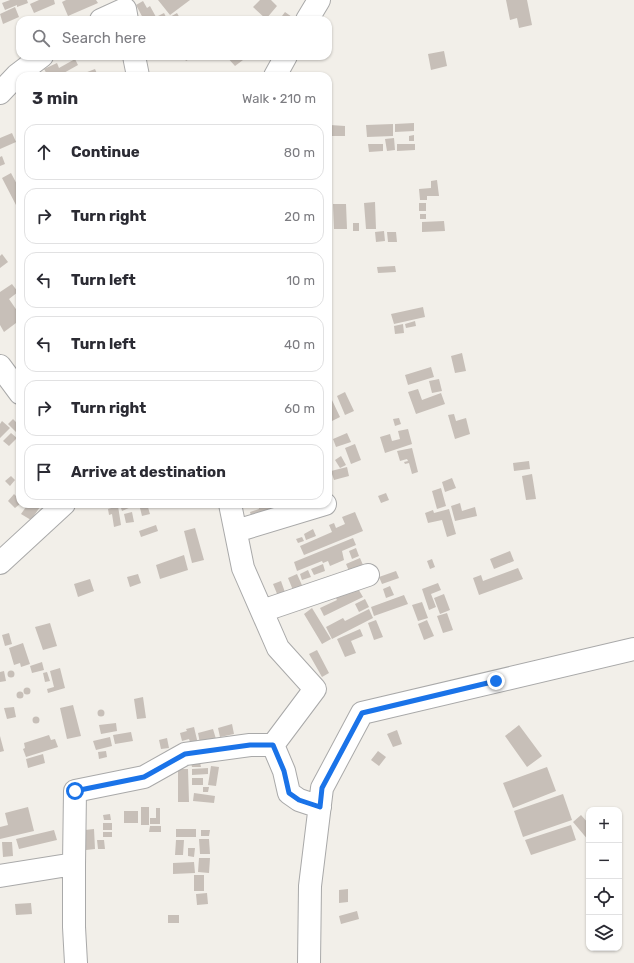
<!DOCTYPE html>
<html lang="en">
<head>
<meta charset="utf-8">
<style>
  :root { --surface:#fff; --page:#f7f7f7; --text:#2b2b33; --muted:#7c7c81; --line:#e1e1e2 }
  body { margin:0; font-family:Rubik,sans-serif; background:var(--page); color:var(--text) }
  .controls { position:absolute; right:12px; bottom:12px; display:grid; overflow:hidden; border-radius:8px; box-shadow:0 1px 3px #0004 }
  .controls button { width:36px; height:36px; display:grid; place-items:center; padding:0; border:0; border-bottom:1px solid var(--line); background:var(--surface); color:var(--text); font:20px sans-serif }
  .stop { position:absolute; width:12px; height:12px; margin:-9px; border:3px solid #1a73e8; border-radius:50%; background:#fff }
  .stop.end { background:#1a73e8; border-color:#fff; box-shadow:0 1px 4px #0008 }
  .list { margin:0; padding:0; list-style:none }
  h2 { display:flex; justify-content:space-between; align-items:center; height:52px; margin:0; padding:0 16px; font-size:17px }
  h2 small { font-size:13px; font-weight:400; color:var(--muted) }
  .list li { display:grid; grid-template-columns:26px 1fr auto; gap:12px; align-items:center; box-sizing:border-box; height:56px; margin:0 8px 8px; padding:0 8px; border:1px solid var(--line); border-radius:12px }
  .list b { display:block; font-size:15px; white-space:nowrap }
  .list em { font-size:13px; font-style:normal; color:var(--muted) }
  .icon { flex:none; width:22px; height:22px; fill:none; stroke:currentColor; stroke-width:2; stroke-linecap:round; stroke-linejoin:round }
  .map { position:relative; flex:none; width:634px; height:963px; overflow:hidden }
  .search { position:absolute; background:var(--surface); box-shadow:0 1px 3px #0004; left:16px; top:16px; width:316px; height:44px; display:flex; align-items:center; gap:10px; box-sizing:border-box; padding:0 14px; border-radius:12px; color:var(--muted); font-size:15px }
  .panel { position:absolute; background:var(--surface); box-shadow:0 1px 3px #0004; left:16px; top:72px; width:316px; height:436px; border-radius:12px }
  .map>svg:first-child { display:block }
  .building { fill:#c7bfb8 }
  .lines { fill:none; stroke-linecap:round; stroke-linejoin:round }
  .minor-casing { stroke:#a9a9a9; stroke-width:24 }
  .minor { stroke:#fff; stroke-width:22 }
  .route { stroke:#1a73e8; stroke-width:5 }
</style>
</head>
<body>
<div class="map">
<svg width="634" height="963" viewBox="0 0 634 963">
  <rect width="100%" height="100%" fill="#f2efe9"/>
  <path class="building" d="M10,0H27L28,3L17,7V5L5,10L2,3Z
    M39,0H54L55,4L34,13L30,4Z
    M66,0H96L98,3L68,16L62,2Z
    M158,0H190L170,15Z
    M260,0H271L277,6L266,19L253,7Z
    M506,0H527L532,25L519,28L517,18L510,20Z
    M143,1L147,8L150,6L156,17L164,13L166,17L161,20H144L136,5Z
    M15,7L19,17L3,24L0,14Z
    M285,12L292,17L289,20H279Z
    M177,13L181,20H168V18Z
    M444,51L447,66L431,70L428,54Z
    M183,56H195L186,61Z
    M226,56H239L243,60L235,66Z
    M75,59L78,65L62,74L63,76H48L44,69L57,63L59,68Z
    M95,69L98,76H77Z
    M414,123V131L395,132V124Z
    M393,124V136L367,137L366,125Z
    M330,125L345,126V136H330Z
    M12,133L16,142L0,149V138Z
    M414,135V141H409V136Z
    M394,138L395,150L387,151L385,139Z
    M368,144H383V151L369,152Z
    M397,144H415V150L397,151Z
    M2,156L5,164L0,166V157Z
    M11,173L20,190V203L16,205L2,178Z
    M437,180L439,196H427V200H420L419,189L431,188V181Z
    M375,202L376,229H366L364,203Z
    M419,203H426V211H419Z
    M333,204H346L347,229H334Z
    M420,214H426V219H420Z
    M444,221L445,231L422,232V222Z
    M353,223H359V231H353Z
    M384,231L385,241L376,242L375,232Z
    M387,232H396L397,242H388Z
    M2,254L8,262L0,268V256Z
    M395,266L396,272L378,273L377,267Z
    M12,284L18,292L9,299L20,315V320L4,332L0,325V292Z
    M423,307L425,317L394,324L391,314Z
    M415,321L416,326L406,328L405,324Z
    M403,324L404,333L395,334L394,326Z
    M462,353L466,371L455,373L451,356Z
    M431,367L434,377L408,385L405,375Z
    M439,379L442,391L432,393L429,381Z
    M418,389L422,400L441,393L445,404L416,414L408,392Z
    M345,392L354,411L345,415L337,396Z
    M331,398L340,417L328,423V399Z
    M454,414L456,421L466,418L470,434L455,439L448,415Z
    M399,418L401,424L395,426L393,419Z
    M13,419L20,426V429L17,433L8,424Z
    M2,421L10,428L0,438V424Z
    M408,429L412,444L385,453L380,437L390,434L392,441L400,439L398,431Z
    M11,433L17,438L9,446L3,441Z
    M347,433L351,442L336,447L333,439Z
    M355,444L361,460L351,464L345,448Z
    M412,448L418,472L412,474L409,463L405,464L404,462L408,461L407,459L400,461L397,451Z
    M341,456L346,465L340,468L335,460Z
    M529,461L530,469L514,471L513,463Z
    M347,467L349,476L334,480L331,471Z
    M532,474L536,499L526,500L522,476Z
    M11,476L15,480L10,486L5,481Z
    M452,478L456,488L445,492L442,482Z
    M441,488L446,506L437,509L432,491Z
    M386,493L389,500L381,503L378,496Z
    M14,494L20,500V504L15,508L8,501Z
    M460,503L462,511L475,507L477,516L455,521L451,506Z
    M28,504H42L31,520L21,514Z
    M123,504H130L131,507L122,511L120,505Z
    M139,504H147L150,514L142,516Z
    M258,504H272L274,514L252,519L250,512L259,509Z
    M118,506L121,525L114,527L112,514L109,515L108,509Z
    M449,509L456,534L447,537L442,520L428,523L425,513L433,510L434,513Z
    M132,512L134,522L126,523L124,514Z
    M355,512L363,531L304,555L300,546L332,532L329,525L334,523L336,528L345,524L342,517Z
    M156,525L158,531L141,537L139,531Z
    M195,528L204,560L192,563L184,531Z
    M313,529L316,536L306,540L304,534Z
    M302,537L304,541L298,543L296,539Z
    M353,538L356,545L342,551L344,560L330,566L328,561L323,563L322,561L297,571L294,562Z
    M356,548L359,556L352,559L349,551Z
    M510,551L514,561L494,569L490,559Z
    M184,555L188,570L160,579L156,565Z
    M360,558L363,565L349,571L346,564Z
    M432,559L435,567L430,569L427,561Z
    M323,564L325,571L314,575L311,569Z
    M518,568L523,579L479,595L473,578L481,575L483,581Z
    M308,570L311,577L302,580L300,574Z
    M396,571L399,578L382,584L379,577Z
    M138,574L141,583L130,587L127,577Z
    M297,574L305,592L295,595L288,578Z
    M90,579L94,591L78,597L74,584Z
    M281,581L287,598L280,601L273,584Z
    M438,583L441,590L431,594L436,607L429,610L422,589Z
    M390,586L394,595L386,598L383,589Z
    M357,587L363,597L324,616L320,608L337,600L336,598Z
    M444,594L450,610L440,614L434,598Z
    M404,595L408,604L374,616L371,607Z
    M365,599L369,607L359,612L355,604Z
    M422,602L428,618L418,621L412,605Z
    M312,608L331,639L322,644L304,614Z
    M369,609L373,618L332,639L326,627L343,618L345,621Z
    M447,613L453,630L443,633L437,616Z
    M376,620L383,637L374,640L368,623Z
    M427,620L434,636L424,640L418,624Z
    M50,623L57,646L43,650L35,627Z
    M360,629L363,636L351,641L356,653L345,657L337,639Z
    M9,633L12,644L5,646L2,635Z
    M23,643L30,664L21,667L20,663L14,665L9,648Z
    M317,650L329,673L322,677L309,654Z
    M42,662L44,670L32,673L30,666Z
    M60,668L65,688L48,693L47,689L54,687L50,671Z
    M7.5 674a3.5 3.5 0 1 1 7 0a3.5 3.5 0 1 1-7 0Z
    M4,671L6,681L0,682V672Z
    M47,672L50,681L45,682L43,673Z
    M23.5 691a3.5 3.5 0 1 1 7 0a3.5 3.5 0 1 1-7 0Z
    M16.5 695a3.5 3.5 0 1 1 7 0a3.5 3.5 0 1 1-7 0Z
    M143,697L146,718L137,719L134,699Z
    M73,705L81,736L67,739L60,708Z
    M14,707L16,717L7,719L4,708Z
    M97.5 713a3.5 3.5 0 1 1 7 0a3.5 3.5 0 1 1-7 0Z
    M32.5 720a3.5 3.5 0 1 1 7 0a3.5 3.5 0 1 1-7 0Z
    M116,723L117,731L101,734L99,725Z
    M232,724L234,734L220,737L218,728Z
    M519,725L542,756L527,767L505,736Z
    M194,727L198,744L191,745L189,739L182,741L180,733L187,731L186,729Z
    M213,729L216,739L200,743L198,733Z
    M397,730L402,744L393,747L387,734Z
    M131,732L133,741L115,744L113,735Z
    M49,735L51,740L55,739L58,747L26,757L23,749L25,748L24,743Z
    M0,736L4,751L0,752Z
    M110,737L112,746L96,750L93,741Z
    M167,738L169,748L161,749L159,740Z
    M106,751L107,757L99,759L98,752Z
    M378,751L386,757L379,766L371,760Z
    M43,754L45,763L28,768L26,759Z
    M200,762L201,767H192L191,763Z
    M211,766L219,767L216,786L208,785Z
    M547,767L556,791L513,808L503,783Z
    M208,768V774L192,775V769Z
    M178,769H188L189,802H178Z
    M192,778H203V785H192Z
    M203,787H209L208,792H203Z
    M194,793L215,796L214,803L193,801Z
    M563,794L572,820L523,837L514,811Z
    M28,807L34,831L0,839V827L8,825L5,813Z
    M141,807H149V825H141Z
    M156,808H160V824H150V818H156Z
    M124,811H138V823H124Z
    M110,814L111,820H104L103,815Z
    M581,815L589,824V841L573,822Z
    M103,823H112V830H103Z
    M571,825L576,840L531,855L525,840Z
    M150,826H161V832H149Z
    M94,829L95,849L86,850L85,830Z
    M176,829H196V837H176Z
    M54,830L57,840L19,849L16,839Z
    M201,830H210L209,836H201Z
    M103,832H112V837H103Z
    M199,839H209L210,854H200Z
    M97,840H104L105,849H98Z
    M176,840H184L183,855H175Z
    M2,842H12L13,856L3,857Z
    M188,848H195L194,857L188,856Z
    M199,858H210L209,873L198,872Z
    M194,862L195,873L173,874V863Z
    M194,875H204V891H194Z
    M348,889V902L339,903V890Z
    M207,893L208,904L197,905L196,894Z
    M31,903L32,914L16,915L15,904Z
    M357,911L359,919L341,924L339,916Z
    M168,915H179V923H168Z"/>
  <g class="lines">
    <g class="minor-casing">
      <path id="minor" d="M101,20L125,9L127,20
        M307,20L319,0
        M134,56L138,76
        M275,76L286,56
        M0,93L17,75L42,56
        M0,366L20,393
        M230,504L243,568L278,648L315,689L273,745
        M236,531L325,504
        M0,563L64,504
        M262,611L368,575
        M74,864V927L76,963
        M0,876L74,864L75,791L144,777L185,754L250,745H273L284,771L289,793L299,800L320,807
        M309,963L310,886L322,788L362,713L634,649"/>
    </g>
    <use href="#minor" class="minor"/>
  </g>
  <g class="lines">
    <path class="route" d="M75,791L144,777L185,754L250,745H273L284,771L289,793L299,800L320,807L322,788L362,713L496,681"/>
  </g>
</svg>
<div class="controls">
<button>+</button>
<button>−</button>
<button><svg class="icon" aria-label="locate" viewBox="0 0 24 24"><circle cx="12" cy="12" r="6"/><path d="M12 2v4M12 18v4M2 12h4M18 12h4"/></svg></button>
<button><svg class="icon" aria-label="layers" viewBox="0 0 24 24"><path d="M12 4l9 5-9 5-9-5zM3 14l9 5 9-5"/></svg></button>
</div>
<div class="stop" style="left:75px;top:791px"></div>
<div class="stop end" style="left:496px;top:681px"></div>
<div class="search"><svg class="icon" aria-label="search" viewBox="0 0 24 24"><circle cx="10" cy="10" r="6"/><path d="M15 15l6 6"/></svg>Search here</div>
<section class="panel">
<h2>3 min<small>Walk · 210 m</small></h2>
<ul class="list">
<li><svg class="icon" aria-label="ahead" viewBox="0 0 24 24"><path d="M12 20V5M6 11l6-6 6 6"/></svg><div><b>Continue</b></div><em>80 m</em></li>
<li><svg class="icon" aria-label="right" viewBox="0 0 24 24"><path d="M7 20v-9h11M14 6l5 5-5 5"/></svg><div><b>Turn right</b></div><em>20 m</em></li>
<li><svg class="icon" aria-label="left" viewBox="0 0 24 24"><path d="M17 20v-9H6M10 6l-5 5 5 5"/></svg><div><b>Turn left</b></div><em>10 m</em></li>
<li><svg class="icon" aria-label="left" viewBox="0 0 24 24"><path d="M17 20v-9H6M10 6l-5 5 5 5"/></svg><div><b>Turn left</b></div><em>40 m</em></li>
<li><svg class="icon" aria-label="right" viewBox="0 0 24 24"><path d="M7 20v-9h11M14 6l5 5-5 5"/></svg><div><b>Turn right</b></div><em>60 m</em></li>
<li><svg class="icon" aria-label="arrive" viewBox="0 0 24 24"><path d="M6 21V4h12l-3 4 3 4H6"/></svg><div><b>Arrive at destination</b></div></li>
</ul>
</section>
</div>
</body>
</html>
